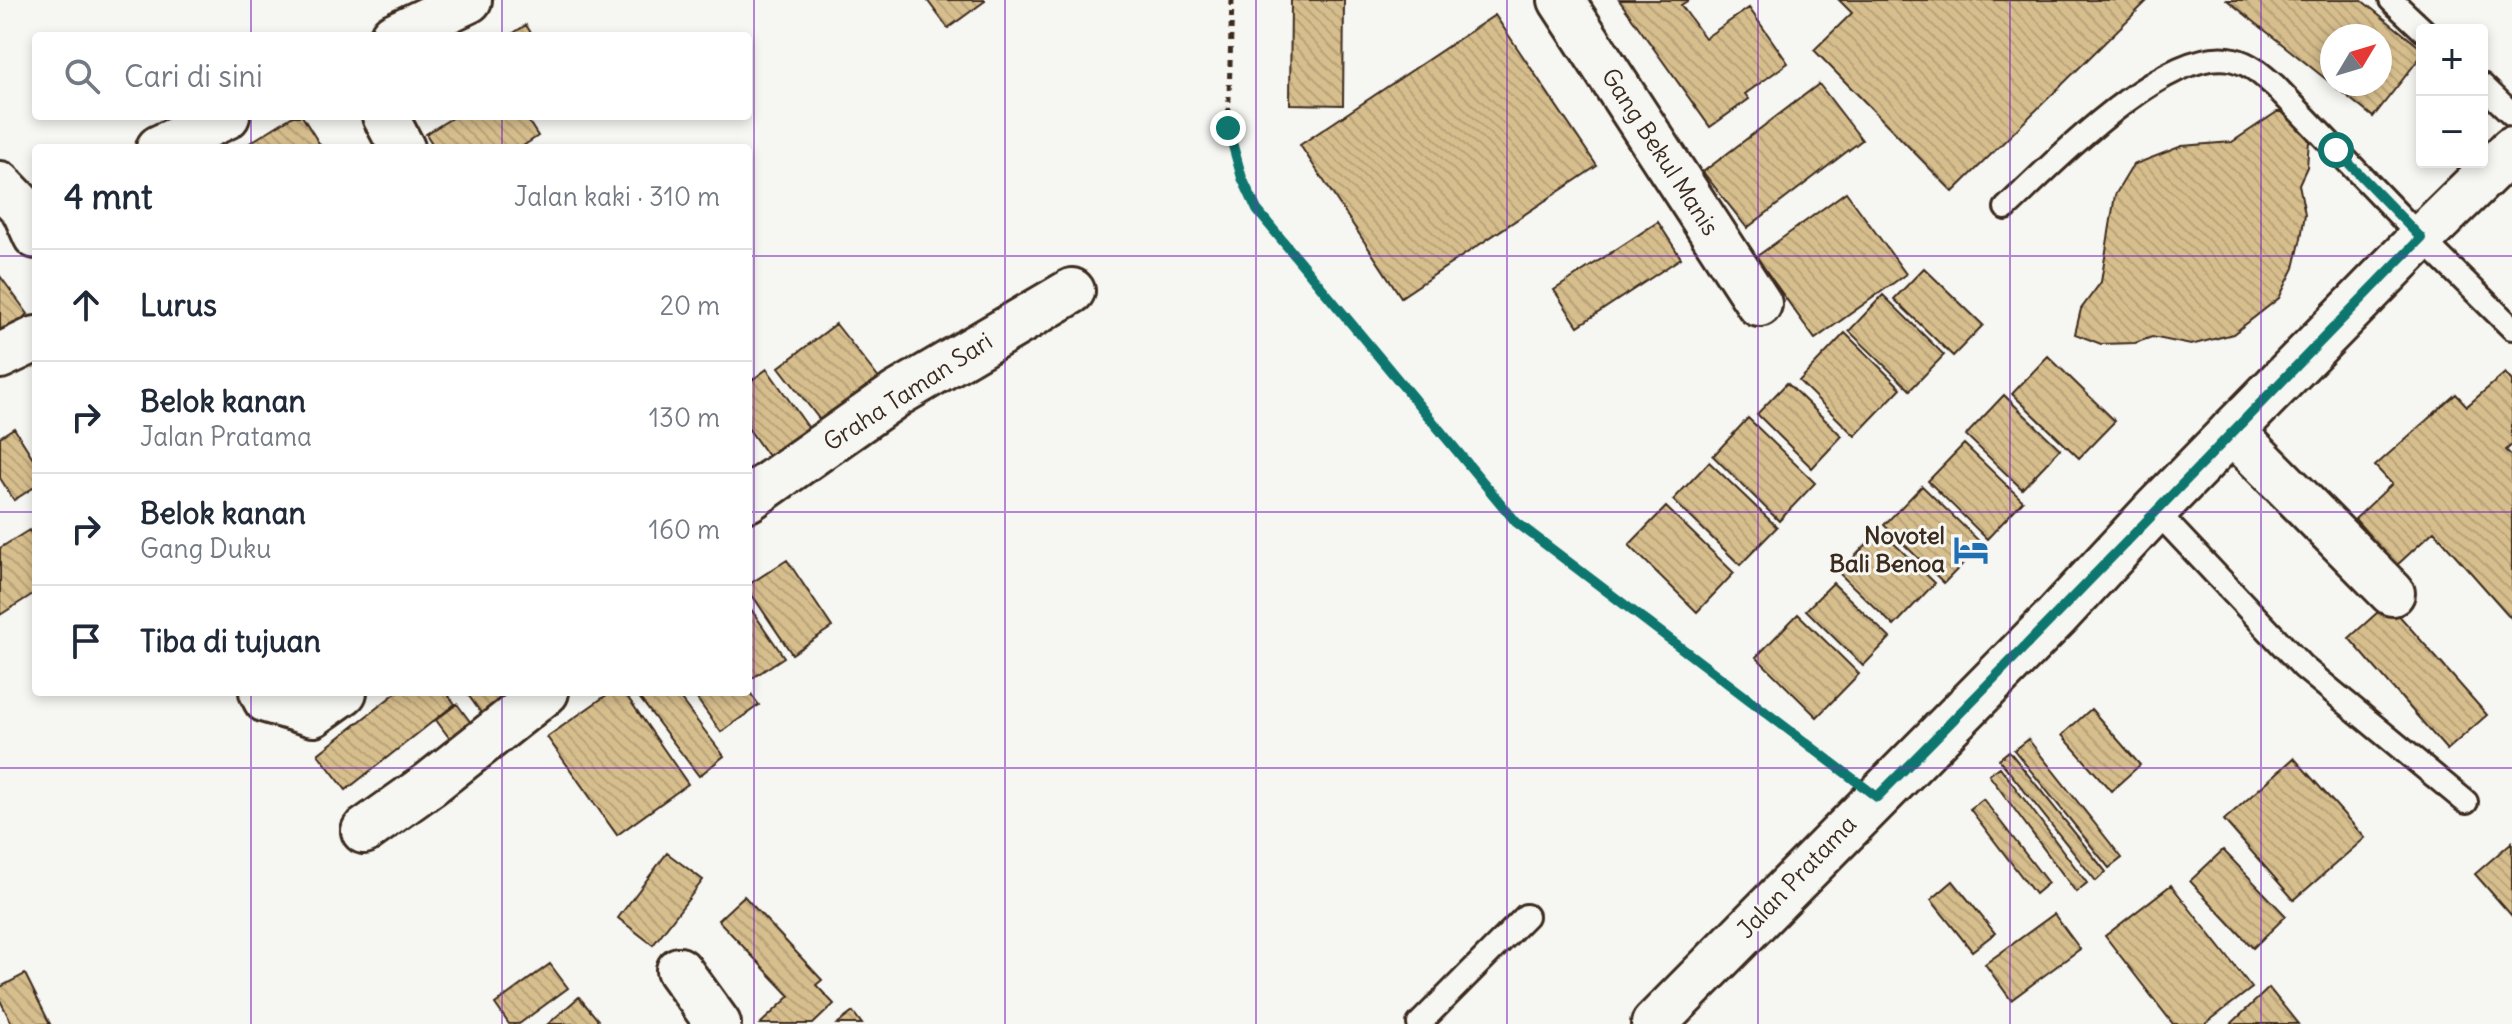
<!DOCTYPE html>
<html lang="id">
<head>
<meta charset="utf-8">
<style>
  :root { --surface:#fff; --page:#f2f2f3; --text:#1f2937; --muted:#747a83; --line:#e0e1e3 }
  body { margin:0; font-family:Delius,sans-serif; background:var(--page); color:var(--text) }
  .controls { position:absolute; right:24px; top:24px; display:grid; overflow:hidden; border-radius:8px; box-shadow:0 4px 12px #0003 }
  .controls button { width:72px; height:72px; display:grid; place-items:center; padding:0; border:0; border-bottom:2px solid var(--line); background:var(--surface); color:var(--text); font:40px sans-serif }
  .compass { position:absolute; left:2320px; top:24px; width:72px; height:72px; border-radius:50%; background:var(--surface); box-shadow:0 4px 12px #0003; rotate:52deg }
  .stop { position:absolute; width:24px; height:24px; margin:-18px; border:6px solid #0f766e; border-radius:50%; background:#fff }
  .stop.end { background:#0f766e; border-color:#fff; box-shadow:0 2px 8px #0008 }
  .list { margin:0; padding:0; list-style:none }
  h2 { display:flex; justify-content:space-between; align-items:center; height:104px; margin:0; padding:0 32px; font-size:34px }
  h2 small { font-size:26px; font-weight:400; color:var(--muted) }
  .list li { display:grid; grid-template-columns:52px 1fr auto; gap:24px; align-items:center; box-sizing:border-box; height:112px; padding:0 32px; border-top:2px solid var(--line) }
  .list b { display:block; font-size:30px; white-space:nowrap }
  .list p { margin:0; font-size:26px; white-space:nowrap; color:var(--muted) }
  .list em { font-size:26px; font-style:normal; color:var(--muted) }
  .icon { flex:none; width:44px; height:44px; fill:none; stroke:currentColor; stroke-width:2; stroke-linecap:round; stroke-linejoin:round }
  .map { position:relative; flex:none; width:2512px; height:1024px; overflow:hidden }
  .search { position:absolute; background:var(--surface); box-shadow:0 4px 12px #0003; left:32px; top:32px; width:720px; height:88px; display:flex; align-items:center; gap:20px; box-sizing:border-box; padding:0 28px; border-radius:8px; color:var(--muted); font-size:30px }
  .panel { position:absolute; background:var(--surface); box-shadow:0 4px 12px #0003; left:32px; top:144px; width:720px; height:552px; border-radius:8px }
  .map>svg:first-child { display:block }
  .building { fill:url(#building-back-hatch); stroke:#3b2a1e; stroke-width:2 }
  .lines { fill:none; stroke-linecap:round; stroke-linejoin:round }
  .lane-casing { stroke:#3b2a1e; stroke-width:28 }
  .street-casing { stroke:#3b2a1e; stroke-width:50 }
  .secondary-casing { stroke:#3b2a1e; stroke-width:50 }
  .path { stroke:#3b2a1e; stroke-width:5; stroke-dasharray:6 6; stroke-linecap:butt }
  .lane { stroke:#f6f6f2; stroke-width:22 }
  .street { stroke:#f6f6f2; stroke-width:44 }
  .secondary { stroke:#f6f6f2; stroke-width:44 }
  .route { stroke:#0f766e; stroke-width:10 }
  .grid { fill:none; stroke:#7b2cbf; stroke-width:2; stroke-opacity:0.55 }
  .labels { text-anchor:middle; stroke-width:6; stroke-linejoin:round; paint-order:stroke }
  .street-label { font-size:24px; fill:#3b2a1e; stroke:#f6f6f2 }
  .poi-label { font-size:24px; font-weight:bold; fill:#3b2a1e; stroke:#f6f6f2; text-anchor:end }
</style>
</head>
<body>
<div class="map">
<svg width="2512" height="1024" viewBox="0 0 2512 1024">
  <defs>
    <pattern id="building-back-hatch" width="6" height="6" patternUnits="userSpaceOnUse" patternTransform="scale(2)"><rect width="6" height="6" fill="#d7be8d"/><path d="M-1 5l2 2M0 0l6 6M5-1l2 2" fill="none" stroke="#b9a379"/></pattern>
  </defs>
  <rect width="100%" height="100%" fill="#f6f6f2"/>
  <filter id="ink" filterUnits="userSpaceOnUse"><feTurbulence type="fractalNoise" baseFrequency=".0125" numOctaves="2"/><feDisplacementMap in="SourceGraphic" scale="16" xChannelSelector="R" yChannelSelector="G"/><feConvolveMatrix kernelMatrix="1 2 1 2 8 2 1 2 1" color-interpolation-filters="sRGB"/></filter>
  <g filter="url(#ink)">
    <path class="building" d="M927,0H985V1L948,28Z
      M1291,0H1344L1343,105L1290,104Z
      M1619,0H1689L1681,5L1705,38L1749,8L1788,63L1745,94L1749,99L1710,127Z
      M1839,0H2148L1953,192L1814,50L1852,13Z
      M2227,0H2361L2422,49V55L2373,117L2332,84H2380V36H2332V84Z
      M1495,15L1597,166L1401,297L1300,145Z
      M526,25L533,36H509Z
      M1819,84L1862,140L1747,228L1703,172Z
      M2277,112H2297L2309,141L2307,167L2299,184L2305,214L2301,238L2294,268L2279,298L2233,334L2191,345L2152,337L2135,343L2101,344L2075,334L2081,309L2101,282L2115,195L2133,165L2182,146L2232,142Z
      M293,116H302L322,148H250L248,144Z
      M455,116H525L538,136L520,148H435L426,134Z
      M1846,192L1906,274L1815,339L1756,257Z
      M1658,222L1681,258L1578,326L1554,290Z
      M1924,268L1983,325L1953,356L1894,299Z
      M0,276L28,314L0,335Z
      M1883,295L1944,355L1910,390L1849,331Z
      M836,324L884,385L827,429L779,367Z
      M1845,333L1901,388L1855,436L1799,381Z
      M2048,356L2115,421L2079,458L2012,394Z
      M767,369L815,437L775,466L748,428V383Z
      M2505,373L2512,381V445L2506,450L2512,456V619L2434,531L2396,566L2355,519L2392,484L2375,466L2456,394L2467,406Z
      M1787,383L1842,436L1812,468L1757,414Z
      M2004,395L2060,449L2022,489L1966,435Z
      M1748,418L1815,483L1779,521L1713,456Z
      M14,428L36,463V486L14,500L0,478V437Z
      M1964,444L2023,501L1987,539L1928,481Z
      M1709,462L1777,527L1740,565L1673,500Z
      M1922,486L1982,544L1944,583L1884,525Z
      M1666,507L1734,573L1697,612L1629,545Z
      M29,530L36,540V592L0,615V548Z
      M1880,530L1935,583L1894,626L1839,573Z
      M787,560L832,627L792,654L748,589V585Z
      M1833,583L1890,638L1863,666L1806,610Z
      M2388,603L2487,715L2447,750L2349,638Z
      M748,605L784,657L748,681Z
      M1798,614L1859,674L1817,717L1756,657Z
      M748,690L759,705L721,732L692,692Z
      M397,692H446L455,704L346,790L318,754Z
      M466,692H505L517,710L492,728Z
      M611,692H624L688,784L617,835L547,737Z
      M635,692H675L724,756L699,776Z
      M457,704L480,735L459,751L436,720Z
      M2091,709L2140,765L2111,791L2062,735Z
      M2028,739L2122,858L2109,868L2014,750Z
      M2009,751L2106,872L2096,881L1999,759Z
      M2294,758L2365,838L2294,900L2224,820Z
      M2000,767L2087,883L2076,892L1989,775Z
      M1983,799L2048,883L2035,894L1970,809Z
      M2512,842V916L2475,874Z
      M2223,850L2286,916L2253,948L2190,881Z
      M667,853L703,880L653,945L618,918Z
      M1953,881L1995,933L1972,951L1931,900Z
      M2171,885L2252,988L2205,1024H2173L2105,936Z
      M744,896L822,980L816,985L834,1004L813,1024H760L790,996L718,920Z
      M2054,914L2080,949L2011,1000L1985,964Z
      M550,964L568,988L519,1024H509L495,1004Z
      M25,974L50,1024H12L0,1000V987Z
      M2269,988L2298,1024H2231Z
      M579,997L598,1020L592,1024H548Z
      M853,1012L862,1024H837Z"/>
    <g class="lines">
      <g class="lane-casing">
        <path id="lane" d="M2391,0L2423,30
          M2482,85L2512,114
          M2006,208C2052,165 2168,43 2234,60C2251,64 2262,75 2275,86L2421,238L2512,328
          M2155,510L2303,667L2466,802
          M1419,1024L1526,916"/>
      </g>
      <g class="street-casing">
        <path id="street" d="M1561,0L1759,304
          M393,36L469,0
          M385,116L402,148
          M159,148L227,116
          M0,184L24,209L36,236
          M0,356L36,339
          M2232,431L2392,593
          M748,499L897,394L1072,291
          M262,692L266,700L313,714L344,692
          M364,831L430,784L546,692
          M679,970L718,1024"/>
      </g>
      <g class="secondary-casing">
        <path id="secondary" d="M1654,1024L2056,617L2155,510L2421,238L2512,149"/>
      </g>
      <path class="path" d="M1232,0L1228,128L1242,178L1257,210L1516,522L1845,773"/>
      <use href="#lane" class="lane"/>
      <use href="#street" class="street"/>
      <use href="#secondary" class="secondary"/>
    </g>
  </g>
  <g class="lines" filter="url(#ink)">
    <path class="route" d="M1228,128L1242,178L1257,210L1516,522L1877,797C2060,613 2239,424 2421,238L2336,150"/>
  </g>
  <path class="grid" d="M251,0V36M502,0V36M754,0V1024M1005,0V1024M1256,0V1024M1507,0V1024M1758,0V1024M2010,0V1024M2261,0V1024M251,116V148M502,116V148M0,256H36M748,256H2512M0,512H36M748,512H2512M251,692V1024M502,692V1024M0,768H2512"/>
  <defs>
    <g id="hotel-bare" transform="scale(2.76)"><path d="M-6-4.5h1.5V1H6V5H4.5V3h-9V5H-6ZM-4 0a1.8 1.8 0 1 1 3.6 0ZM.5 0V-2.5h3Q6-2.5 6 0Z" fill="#1f6fb2" stroke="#f6f6f2" stroke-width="2.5" paint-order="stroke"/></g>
  </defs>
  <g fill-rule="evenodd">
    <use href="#hotel-bare" x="1971" y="550"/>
  </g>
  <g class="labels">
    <g class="street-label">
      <text transform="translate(1660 152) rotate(57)" y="8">Gang Bekul Manis</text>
      <text transform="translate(908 392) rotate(-33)" y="8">Graha Taman Sari</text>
      <text transform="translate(1797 877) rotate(-46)" y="8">Jalan Pratama</text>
    </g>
    <g class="poi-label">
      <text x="1945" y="544">Novotel<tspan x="1945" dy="28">Bali Benoa</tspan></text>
    </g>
  </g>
</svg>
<div class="controls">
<button>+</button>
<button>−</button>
</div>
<svg class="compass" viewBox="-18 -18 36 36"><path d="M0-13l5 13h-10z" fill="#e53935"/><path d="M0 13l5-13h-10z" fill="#747a83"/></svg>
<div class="stop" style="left:2336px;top:150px"></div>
<div class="stop end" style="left:1228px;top:128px"></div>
<div class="search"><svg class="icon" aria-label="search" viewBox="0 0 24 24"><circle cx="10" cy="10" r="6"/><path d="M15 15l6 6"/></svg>Cari di sini</div>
<section class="panel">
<h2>4 mnt<small>Jalan kaki · 310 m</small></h2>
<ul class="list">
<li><svg class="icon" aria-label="ahead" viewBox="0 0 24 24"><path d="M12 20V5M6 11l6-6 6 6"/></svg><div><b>Lurus</b></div><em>20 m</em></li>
<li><svg class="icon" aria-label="right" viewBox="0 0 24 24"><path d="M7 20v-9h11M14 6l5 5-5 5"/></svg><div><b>Belok kanan</b><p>Jalan Pratama</p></div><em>130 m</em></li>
<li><svg class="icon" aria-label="right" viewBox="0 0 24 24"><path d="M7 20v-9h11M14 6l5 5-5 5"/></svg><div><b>Belok kanan</b><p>Gang Duku</p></div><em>160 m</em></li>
<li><svg class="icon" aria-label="arrive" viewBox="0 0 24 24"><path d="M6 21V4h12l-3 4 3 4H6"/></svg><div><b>Tiba di tujuan</b></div></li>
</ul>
</section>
</div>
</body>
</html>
